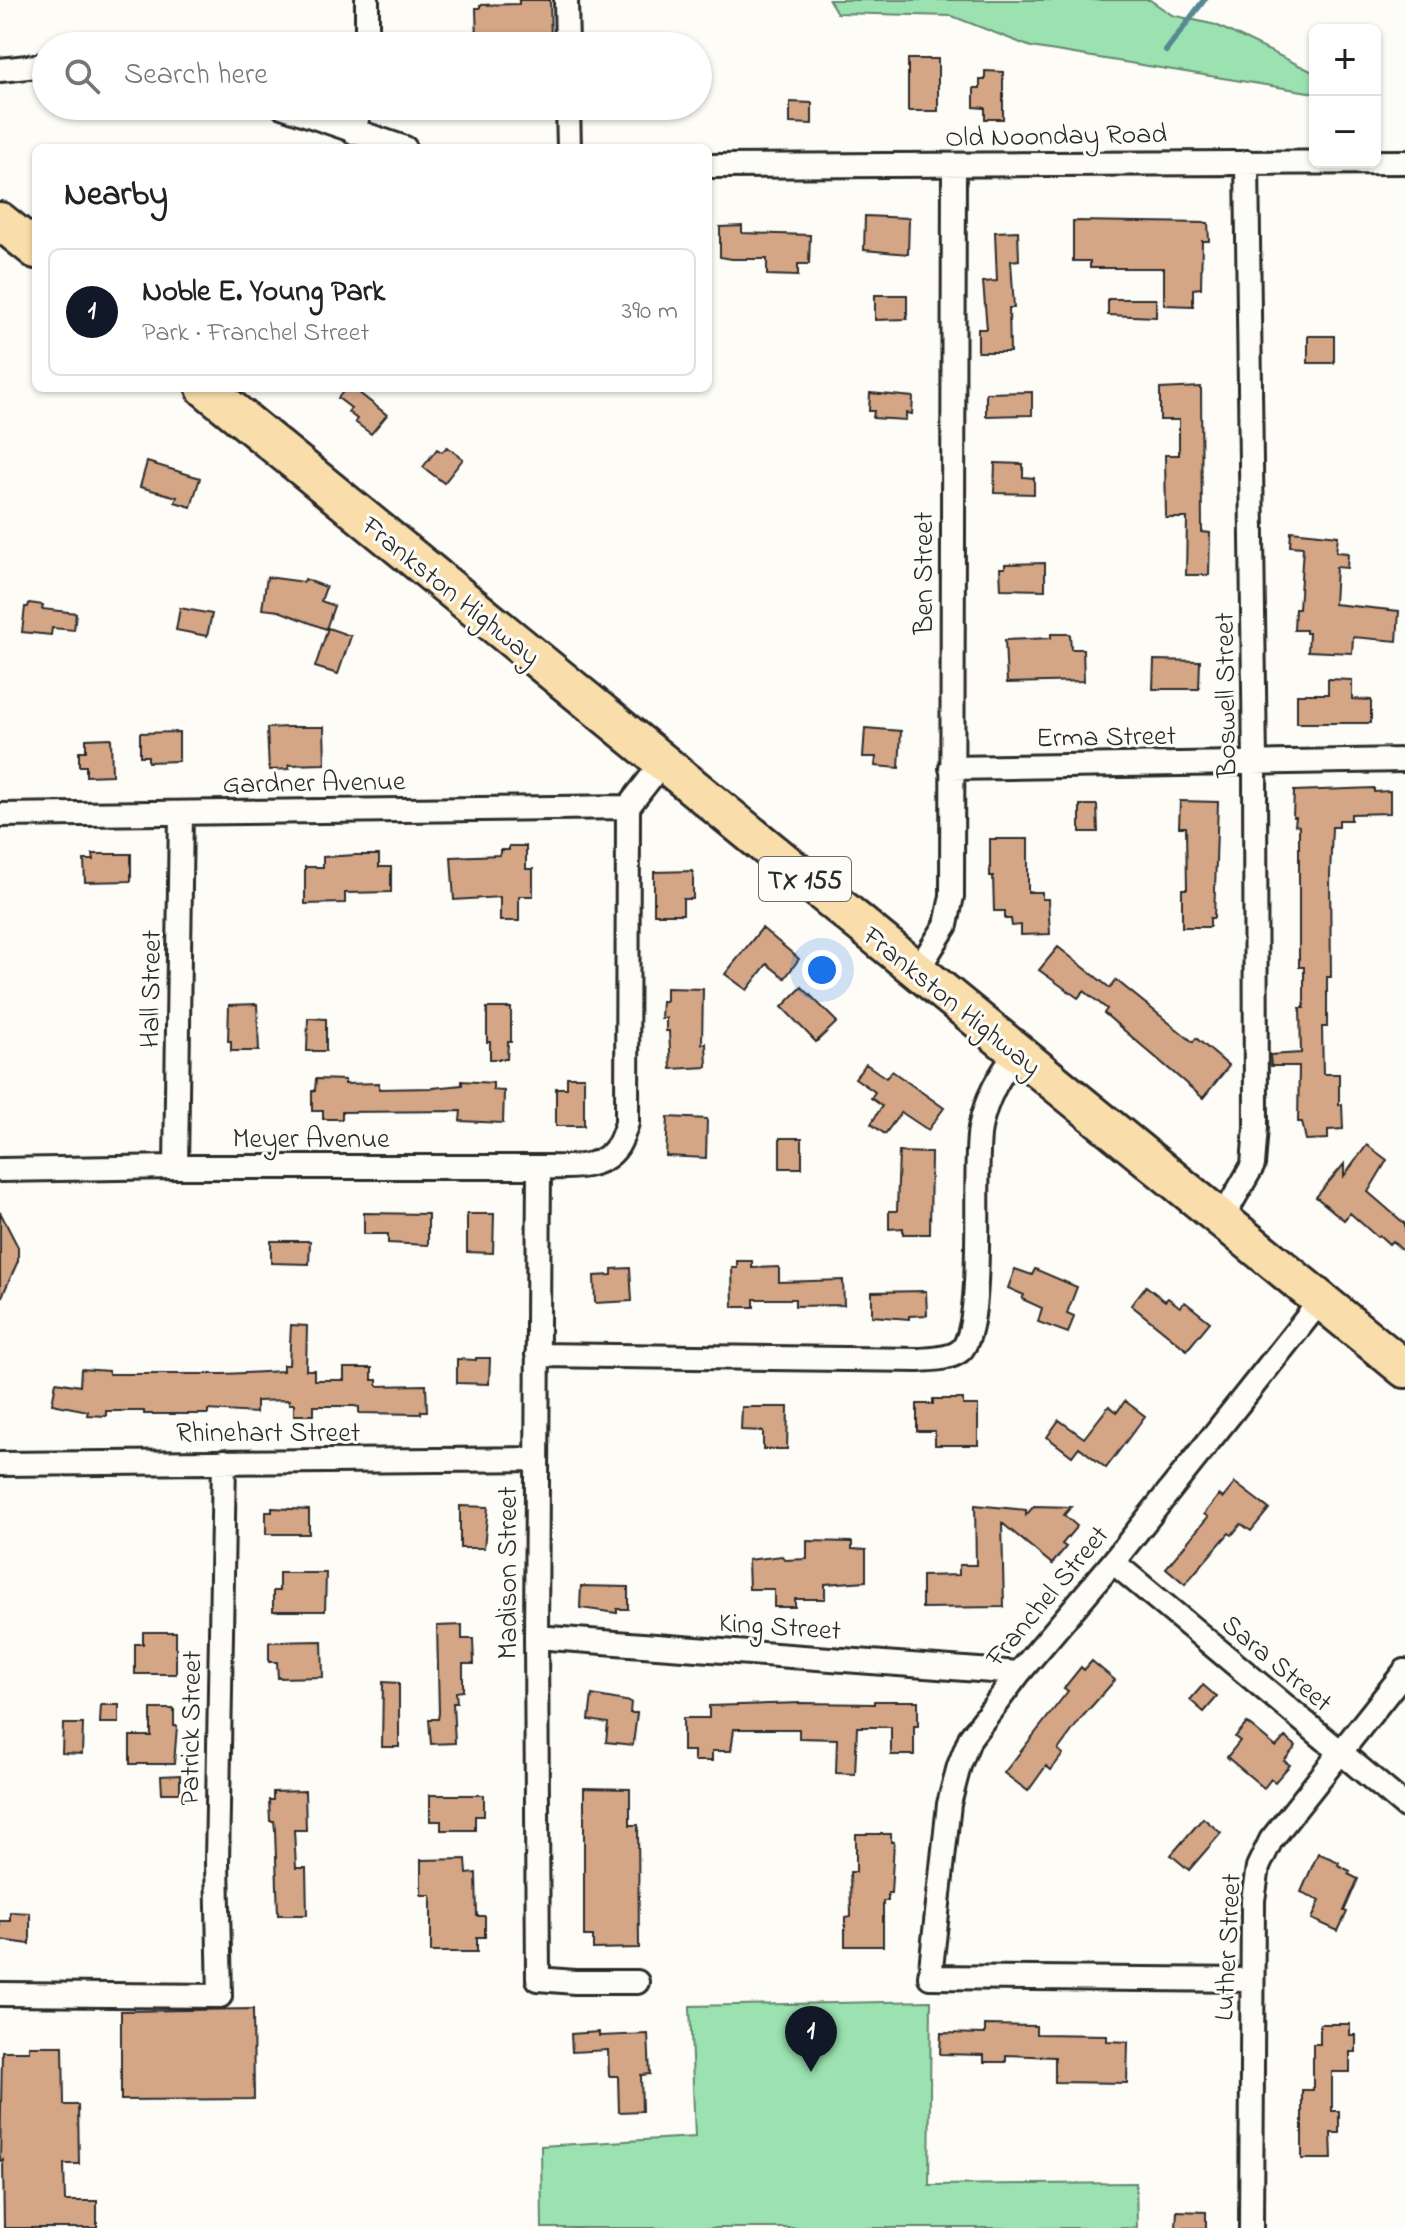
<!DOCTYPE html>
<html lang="en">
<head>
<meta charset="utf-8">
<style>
  :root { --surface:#fff; --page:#f6f6f6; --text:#222; --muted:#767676; --line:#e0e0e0; --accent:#111827 }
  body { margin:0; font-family:"Indie Flower",sans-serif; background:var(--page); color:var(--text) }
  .controls { position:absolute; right:24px; top:24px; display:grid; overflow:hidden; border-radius:12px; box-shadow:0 2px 6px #0004 }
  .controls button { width:72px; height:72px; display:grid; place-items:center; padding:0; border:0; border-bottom:2px solid var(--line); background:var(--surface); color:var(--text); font:40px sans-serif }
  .you { position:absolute; left:822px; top:970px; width:28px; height:28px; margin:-20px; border:6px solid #fff; border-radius:50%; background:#1a73e8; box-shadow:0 0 0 12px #1a73e833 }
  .badge { display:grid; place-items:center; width:52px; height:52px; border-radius:50%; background:var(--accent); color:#fff; font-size:26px; font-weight:700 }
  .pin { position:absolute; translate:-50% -66px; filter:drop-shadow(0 2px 4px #0008) }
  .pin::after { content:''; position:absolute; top:42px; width:28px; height:24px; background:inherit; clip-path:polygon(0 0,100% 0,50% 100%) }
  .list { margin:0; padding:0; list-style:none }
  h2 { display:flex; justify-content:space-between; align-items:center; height:104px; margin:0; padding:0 32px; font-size:34px }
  h2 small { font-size:26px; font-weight:400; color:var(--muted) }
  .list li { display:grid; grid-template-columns:52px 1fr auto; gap:24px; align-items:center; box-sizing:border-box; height:128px; margin:0 16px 16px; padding:0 16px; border:2px solid var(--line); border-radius:12px }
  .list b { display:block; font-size:30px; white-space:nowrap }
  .list p { margin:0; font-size:26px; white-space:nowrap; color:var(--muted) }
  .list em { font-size:26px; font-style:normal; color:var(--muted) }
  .icon { flex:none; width:44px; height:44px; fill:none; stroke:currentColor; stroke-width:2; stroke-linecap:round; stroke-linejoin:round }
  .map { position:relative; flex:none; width:1405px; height:2228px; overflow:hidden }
  .search { position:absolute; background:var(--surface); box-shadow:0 2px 6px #0004; left:32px; top:32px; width:680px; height:88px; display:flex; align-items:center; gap:20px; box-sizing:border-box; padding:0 28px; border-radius:44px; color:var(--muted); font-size:30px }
  .panel { position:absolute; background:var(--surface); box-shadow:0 2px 6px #0004; left:32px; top:144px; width:680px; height:248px; border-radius:12px }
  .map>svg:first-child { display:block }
  .green { fill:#9be2b0; stroke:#63866e; stroke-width:2 }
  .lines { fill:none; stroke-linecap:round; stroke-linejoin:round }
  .stream { stroke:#598892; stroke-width:6 }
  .building { fill:#d4a686; stroke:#2b2b2b; stroke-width:2 }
  .street-casing { stroke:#2b2b2b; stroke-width:28 }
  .primary-casing { stroke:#2b2b2b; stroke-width:42 }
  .street { stroke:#fdfcf7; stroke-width:22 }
  .primary { stroke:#f9deab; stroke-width:36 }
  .labels { text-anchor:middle; stroke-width:6; stroke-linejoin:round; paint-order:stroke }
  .shield { fill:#fdfcf7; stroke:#6a6a68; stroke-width:2 }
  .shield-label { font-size:26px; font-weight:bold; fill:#2b2b2b }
  .street-label { font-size:28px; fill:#2b2b2b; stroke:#fdfcf7 }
</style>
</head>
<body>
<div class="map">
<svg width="1405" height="2228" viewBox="0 0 1405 2228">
  <rect width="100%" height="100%" fill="#fdfcf7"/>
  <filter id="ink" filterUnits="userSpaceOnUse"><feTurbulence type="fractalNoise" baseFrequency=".0125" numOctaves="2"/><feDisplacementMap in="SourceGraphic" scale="16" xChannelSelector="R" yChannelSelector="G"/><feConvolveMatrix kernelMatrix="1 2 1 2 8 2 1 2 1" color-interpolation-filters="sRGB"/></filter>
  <g filter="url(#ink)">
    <path class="green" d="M829,0H1150L1172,15L1216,25L1315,73V93L1031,47L952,16L837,13Z
      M931,2001L929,2185L1136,2183L1137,2228H542L541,2146L695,2137L690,2006Z"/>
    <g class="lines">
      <path class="stream" d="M1166,51L1204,0"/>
    </g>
    <path class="building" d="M519,0H550L551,43H477L476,8H480V5L519,4Z
      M908,59H938V111H908Z
      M985,71L1003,72V119H985V108L974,107V88H980V80H985Z
      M790,102L812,103V124L790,123Z
      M865,216L909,218L908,254L864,250Z
      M1073,221L1208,223L1209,241H1202L1201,288L1193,289V306L1164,305V268H1090V261H1073Z
      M742,226V233L810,235L809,264H798V276L767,275V259H732L720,257V227Z
      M1018,231L1019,260L1011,261L1014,308H1009L1010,352H978V329H987L983,282L997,281L995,232Z
      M875,295H907V319L875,320Z
      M1108,299H1156V317L1108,315Z
      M1308,336H1334V363H1308Z
      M1201,387L1202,532L1210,533L1209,575H1186L1187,518H1166L1165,455H1179V420H1160V389Z
      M346,388H353L387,415L371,434L355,422L357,419L348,412L351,408L338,398Z
      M1032,392V415L986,416V393Z
      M870,393L913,397L912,414L906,413V420L873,418L874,411H869Z
      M447,447L463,459L444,483L423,467L437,449L442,452Z
      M147,462L200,478L191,507L175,502L177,497L140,487Z
      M995,463L1023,464V477L1034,478V494L994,493Z
      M1291,531L1338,536L1336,552L1348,553L1347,568L1336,567L1334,604L1399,611L1397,641L1353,637L1352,653L1308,651L1309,633H1306V630H1294L1295,609H1299L1303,547L1290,546Z
      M1045,563V590L1001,589L1000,568H1005V564Z
      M267,577L304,582L305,579L326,587L321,601L334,606L326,629L279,611L262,609Z
      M29,603L43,605L42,609L76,613L74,630L52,628L51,635L22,632L25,607H28Z
      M180,608L212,614L207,636L176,630Z
      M328,628L351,636L338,674L315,667Z
      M1051,634H1070L1071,649H1083L1084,681L1007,683L1005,640L1051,638Z
      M1154,660L1200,661L1199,689H1153Z
      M1328,679L1352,680V699L1371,700V723H1297V694H1328Z
      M288,727H324L325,764L289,765V769L269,770L267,728Z
      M865,728L901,731L899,768L875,766L876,757H863Z
      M179,732V761L148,762V756H140V733Z
      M111,738L112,775L86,776V766H79V751H86V739Z
      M1374,788V792L1390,791V813L1351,814V820H1339V827H1332L1330,876L1331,977H1327V1027H1322L1323,1074H1339V1105L1342,1104L1343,1129L1328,1130V1139L1306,1140L1302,1122H1298L1299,1066H1271L1270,1055L1301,1053L1300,1008H1304V967H1299V826L1295,825L1296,817H1293L1294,791Z
      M1180,801L1218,802L1214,918H1210V927H1182V889H1187L1186,827H1179Z
      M1080,805H1097L1098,832H1080Z
      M990,839H1028V892H1042V899H1048L1050,934L1021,935V925L1012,926L1011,919H1005V911H994L993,876H990Z
      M509,846H526V869H533V896H519V921H500V897L454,900L451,857L500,855V850H509Z
      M93,854H131V881L85,882L84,860H94Z
      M356,855H379V867H391V892L345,893V903L305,904V867H323V857Z
      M693,871V899H683V914H654V872Z
      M762,928L799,959L785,978L767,964L747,990L725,974Z
      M1058,947L1110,988L1116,980L1193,1042L1196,1038L1229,1066L1203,1098L1104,1013L1107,1009L1084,991L1078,998L1039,970Z
      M802,987L837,1022L816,1042L782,1007Z
      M666,988L703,989L702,1044L706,1043L707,1067L671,1069L669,1031H666V1018H661L662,1001H666Z
      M257,1004L259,1051H231V1041H228L229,1005Z
      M487,1008H511V1042H508L507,1059H490V1042H487Z
      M308,1018L326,1019V1051H307Z
      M866,1064L886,1078L892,1071L944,1108L928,1130L901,1112L885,1134L871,1124L882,1106L871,1098L875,1092L855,1078Z
      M567,1077H584V1126H556V1088H567Z
      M316,1079L345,1080V1084L379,1083V1089L432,1088L462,1085V1081L493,1083V1090L504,1091L503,1123L460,1121L461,1111L342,1112V1119H323V1111H312V1091H315Z
      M668,1117L707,1119L706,1158L666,1156Z
      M780,1138H802V1168H780Z
      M1367,1145L1387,1160L1368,1192L1405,1224V1253L1392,1241L1389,1244L1379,1235L1377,1237L1350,1213L1344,1220L1316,1197L1344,1164V1176Z
      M899,1152L931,1153L930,1234H903V1228L889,1229V1211H897Z
      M0,1212L18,1247V1261L0,1301Z
      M364,1213L428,1214V1245L388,1243V1234H364Z
      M467,1214H494L493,1253L467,1252Z
      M271,1241H310L309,1264L271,1263Z
      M737,1261H752V1268L779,1267V1282L843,1280L844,1305L795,1306V1299H754V1307H733L732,1268H737Z
      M630,1268L632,1301L595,1303L594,1276L612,1275V1269Z
      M1015,1269L1032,1275L1035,1269L1077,1287L1067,1313L1074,1316L1068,1333L1038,1322L1042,1308L1022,1299L1024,1295L1008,1288Z
      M1146,1286L1165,1301L1168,1298L1180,1307L1185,1302L1210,1322L1187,1350L1131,1305Z
      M926,1291L927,1315L909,1316V1319L872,1316V1292Z
      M291,1325L307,1326L306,1370H314V1380H344V1368H372V1380H377V1386L426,1385L427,1411H421V1414L359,1413V1407L354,1406H314V1415H294V1404H289V1400L256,1401V1413L208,1410V1414H144V1411H106V1416L87,1415L88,1411L52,1404L56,1382L80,1386L81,1369L109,1371V1374H224L283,1371V1365H289Z
      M476,1358H490L489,1384L457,1383V1359L476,1360Z
      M933,1399H963V1405H978V1445H935V1431H917V1404H933Z
      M1125,1401L1145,1416L1106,1468L1079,1447L1072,1456L1047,1437L1059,1420L1084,1438L1109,1406L1117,1412Z
      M742,1407H788L787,1449H763V1431L741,1430Z
      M1235,1483L1269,1509L1251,1531L1241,1524L1232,1535L1229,1533L1185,1584L1166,1568L1208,1517L1204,1514L1219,1495L1223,1498Z
      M975,1505L1026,1510V1515L1034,1506L1071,1507L1064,1515L1077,1526L1062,1544L1066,1547L1052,1564L1002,1523L1004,1607L922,1608V1576L959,1575V1565H976Z
      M460,1506L488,1507L484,1548H460Z
      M272,1508L309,1510V1534H266V1512H272Z
      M807,1541L852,1542V1549L866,1550V1581L825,1584V1599H795V1607H774V1589H749L748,1560L782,1556L785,1560L807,1559Z
      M279,1573H326L325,1611H273V1591H279Z
      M581,1586L628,1587V1609H617V1613L580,1608Z
      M462,1625V1639H473L474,1664H463V1691L456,1692L457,1703H453L455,1743L431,1744L429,1719H438L439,1713L437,1626Z
      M143,1632H176V1674H135V1644H143Z
      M322,1641L323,1677L278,1678L277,1662H269V1642Z
      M1092,1661L1115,1680L1083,1716L1058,1750L1063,1754L1051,1770L1046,1766L1028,1791L1004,1773L1068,1691L1064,1688L1081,1667L1084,1670Z
      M383,1682L399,1683V1747H382Z
      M1203,1685L1217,1697L1204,1712L1190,1700Z
      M592,1695L631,1702L630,1713H637L633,1745L606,1742L608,1723L589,1720Z
      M874,1701H918V1726H914V1755H891V1727H857L855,1774L836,1773L837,1739L799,1738V1729H734L731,1751H712V1761H694V1751H683V1718H709V1706L802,1703L874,1704Z
      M101,1705H119V1723H100Z
      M151,1709H174V1726H177L174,1764H130V1736H151Z
      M1247,1723L1276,1747L1285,1737L1296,1746L1284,1761L1290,1765L1275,1782L1271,1779L1264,1788L1227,1757L1240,1741L1235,1737Z
      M63,1724H83L82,1754L62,1753Z
      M180,1775V1793H162L161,1776Z
      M584,1788L630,1789V1825H638L639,1948L593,1949V1936H584Z
      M305,1791L306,1830H294L296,1868H306L307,1915H278L275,1830L274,1821H270L269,1800H273V1792Z
      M430,1795H484V1816H475V1830H441V1821H430Z
      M1203,1818L1221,1833L1189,1870L1171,1855Z
      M856,1834H891V1842H894L891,1893H888V1901H883V1946H845V1918L851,1917L850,1872H856Z
      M1318,1853L1339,1862L1338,1865L1350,1871L1348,1874L1358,1879L1344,1911L1347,1912L1338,1931L1312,1919L1320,1900L1301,1892Z
      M466,1859L467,1874L476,1873L477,1916H485V1937H477V1952H431V1895H421V1860Z
      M10,1912L30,1913V1944L0,1940V1921H10Z
      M253,2009L254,2099L121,2100V2011Z
      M1320,2024H1350V2035H1356V2052H1350V2072H1332V2111H1339V2133H1331L1332,2159H1302V2090H1313V2044H1320Z
      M985,2025L1036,2026V2034L1107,2035V2041L1128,2042L1127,2083L1055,2082V2057L1006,2055V2062H984V2055L940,2054L941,2033L985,2034Z
      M599,2032V2036L648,2034L650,2074L641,2075L642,2111L619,2112L618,2076H609L608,2050L572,2052L571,2034Z
      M29,2046H63L64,2105H78L79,2164H64L65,2201H97V2228H4L3,2160L0,2161L2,2051H29Z
      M1177,2211L1206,2212V2228H1176Z"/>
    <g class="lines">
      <g class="street-casing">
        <path id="street" d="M367,0V46
          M566,0L567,46
          M0,70L46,65
          M282,106L405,148
          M568,106L569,148
          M353,132L361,106
          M708,166L1405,162
          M951,768L1405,760
          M628,807L663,762
          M0,815L628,807
          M917,971L946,925L952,896L954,165
          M176,1167L181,813
          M539,1167L536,1637L538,1979L575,1982H637
          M0,1170L176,1167H539C564,1167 601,1171 617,1147C622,1140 624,1131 627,1123L628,807
          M1222,1219L1253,1165L1256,1127L1255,763L1247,162
          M537,1355L919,1360C931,1359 950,1359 960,1351C987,1329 972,1170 980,1128C986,1098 999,1076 1017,1052
          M0,1464L537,1459
          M1113,1562L1405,1806
          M536,1637L1019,1673
          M1251,1980L930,1977L949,1804L959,1766L970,1738L1019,1673L1113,1562L1321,1300
          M0,1994L220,1996L217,1863L224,1461
          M1251,2228L1253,1900L1258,1867L1271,1840L1405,1671"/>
      </g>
      <g class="primary-casing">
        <path id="primary" d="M0,221L36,250
          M205,388L1405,1369"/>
      </g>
      <use href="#street" class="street"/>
      <use href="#primary" class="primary"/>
    </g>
  </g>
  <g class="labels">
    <rect class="shield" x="759" y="857" width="92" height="44" rx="6"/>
    <g class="shield-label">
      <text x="805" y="888">TX 155</text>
    </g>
    <g class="street-label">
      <text transform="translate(1056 134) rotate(-1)" y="10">Old Noonday Road</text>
      <text transform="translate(922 573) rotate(-90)" y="10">Ben Street</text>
      <text transform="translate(452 590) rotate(39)" y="10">Frankston Highway</text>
      <text transform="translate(1224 695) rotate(-91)" y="10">Boswell Street</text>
      <text transform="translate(1106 735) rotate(-1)" y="10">Erma Street</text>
      <text transform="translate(314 781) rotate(-1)" y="10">Gardner Avenue</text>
      <text transform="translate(149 989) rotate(-89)" y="10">Hall Street</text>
      <text transform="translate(953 1000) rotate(39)" y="10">Frankston Highway</text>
      <text x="311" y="1147">Meyer Avenue</text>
      <text x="268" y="1441">Rhinehart Street</text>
      <text transform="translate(506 1573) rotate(-90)" y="10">Madison Street</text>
      <text transform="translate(1046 1595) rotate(-50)" y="10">Franchel Street</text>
      <text transform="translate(780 1625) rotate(4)" y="10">King Street</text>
      <text transform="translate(1278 1662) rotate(40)" y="10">Sara Street</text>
      <text transform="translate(189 1728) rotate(-89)" y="10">Patrick Street</text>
      <text transform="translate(1226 1947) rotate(-87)" y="10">Luther Street</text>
    </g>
  </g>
</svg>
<div class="controls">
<button>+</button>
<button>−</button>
</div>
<div class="you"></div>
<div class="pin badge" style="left:811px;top:2072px">1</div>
<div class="search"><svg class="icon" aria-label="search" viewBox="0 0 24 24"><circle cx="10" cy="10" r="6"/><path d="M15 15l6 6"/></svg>Search here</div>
<section class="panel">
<h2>Nearby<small></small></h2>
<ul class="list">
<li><span class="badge">1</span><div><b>Noble E. Young Park</b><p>Park · Franchel Street</p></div><em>390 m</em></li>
</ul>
</section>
</div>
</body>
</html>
